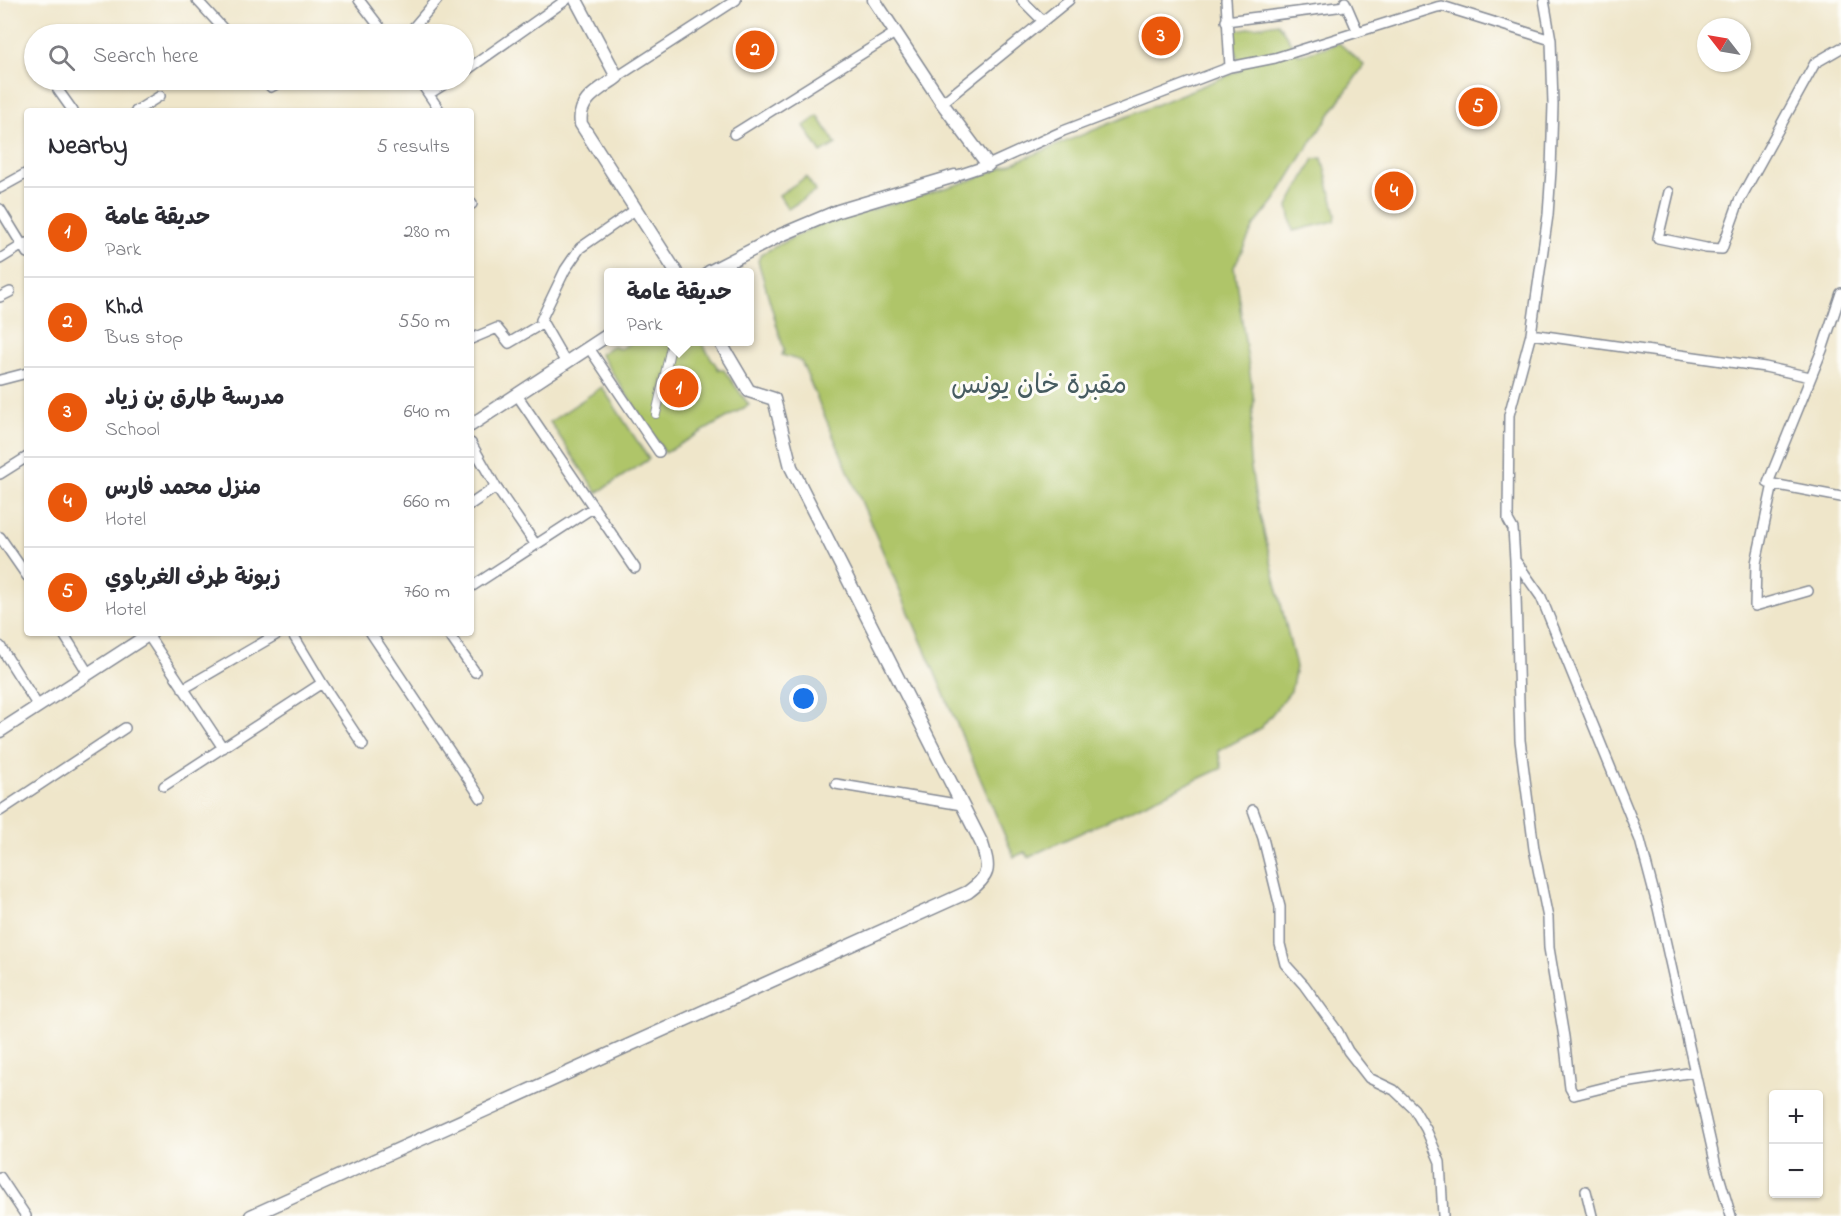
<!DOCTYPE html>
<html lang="en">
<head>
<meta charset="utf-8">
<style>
  :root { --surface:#fff; --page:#f7f7f7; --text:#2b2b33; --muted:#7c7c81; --line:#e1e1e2; --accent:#ea580c }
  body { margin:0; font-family:"Indie Flower","Playpen Sans Arabic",sans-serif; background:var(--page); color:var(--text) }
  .controls { position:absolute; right:18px; bottom:18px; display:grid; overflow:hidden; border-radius:6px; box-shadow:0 2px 4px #0004 }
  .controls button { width:54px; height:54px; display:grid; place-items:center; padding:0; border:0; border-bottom:2px solid var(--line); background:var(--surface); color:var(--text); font:30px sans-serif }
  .compass { position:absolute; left:1697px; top:18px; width:54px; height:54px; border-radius:50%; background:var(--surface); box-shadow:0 2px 4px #0004; rotate:301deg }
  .you { position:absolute; left:804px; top:699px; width:21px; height:21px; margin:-15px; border:4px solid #fff; border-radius:50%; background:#1a73e8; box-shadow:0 0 0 9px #1a73e833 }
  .badge { display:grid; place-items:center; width:39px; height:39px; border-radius:50%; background:var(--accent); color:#fff; font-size:20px; font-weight:700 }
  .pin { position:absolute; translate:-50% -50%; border:3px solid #fff; box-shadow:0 2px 6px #0006 }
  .popup { position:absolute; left:604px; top:268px; width:150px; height:78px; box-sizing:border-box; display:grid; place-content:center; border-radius:6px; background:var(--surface); filter:drop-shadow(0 2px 4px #0005); font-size:20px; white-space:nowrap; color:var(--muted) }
  .popup b { font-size:22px; color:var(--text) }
  .popup::after { content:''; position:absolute; left:50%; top:100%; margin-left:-12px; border:12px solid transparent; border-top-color:var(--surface) }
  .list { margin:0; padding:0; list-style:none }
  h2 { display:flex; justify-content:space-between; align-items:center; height:78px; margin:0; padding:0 24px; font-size:26px }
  h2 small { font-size:20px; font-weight:400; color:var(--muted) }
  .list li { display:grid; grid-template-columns:39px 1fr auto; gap:18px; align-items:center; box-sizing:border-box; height:90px; padding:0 24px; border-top:2px solid var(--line) }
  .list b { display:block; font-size:22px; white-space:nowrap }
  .list p { margin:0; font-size:20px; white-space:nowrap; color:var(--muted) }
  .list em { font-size:20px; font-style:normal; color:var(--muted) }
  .icon { flex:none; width:33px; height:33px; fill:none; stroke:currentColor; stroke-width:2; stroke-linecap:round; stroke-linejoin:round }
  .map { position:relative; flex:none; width:1841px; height:1216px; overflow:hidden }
  .search { position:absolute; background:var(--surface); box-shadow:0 2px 4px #0004; left:24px; top:24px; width:450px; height:66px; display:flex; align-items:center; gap:15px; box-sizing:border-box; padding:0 21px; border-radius:33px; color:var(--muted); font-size:22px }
  .panel { position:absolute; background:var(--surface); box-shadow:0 2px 4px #0004; left:24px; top:108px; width:450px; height:528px; border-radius:6px }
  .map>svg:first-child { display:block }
  .green { fill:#afc569; stroke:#657a64; stroke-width:1.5 }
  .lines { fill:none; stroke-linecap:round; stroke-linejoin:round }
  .pedestrian-casing { stroke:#858a94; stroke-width:10 }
  .minor-casing { stroke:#858a94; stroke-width:12 }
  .tertiary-casing { stroke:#858a94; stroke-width:15 }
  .pedestrian { stroke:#fff; stroke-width:8 }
  .minor { stroke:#fff; stroke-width:9 }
  .tertiary { stroke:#fff; stroke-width:12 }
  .labels { text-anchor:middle; stroke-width:6; stroke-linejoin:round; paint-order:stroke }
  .park-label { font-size:27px; fill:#475c61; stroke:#fdfcf7 }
</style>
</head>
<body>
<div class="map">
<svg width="1841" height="1216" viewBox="0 0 1841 1216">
  <rect width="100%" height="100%" fill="#fdfcf7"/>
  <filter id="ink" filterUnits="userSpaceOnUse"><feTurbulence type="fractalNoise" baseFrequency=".0167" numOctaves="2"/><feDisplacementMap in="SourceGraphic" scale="12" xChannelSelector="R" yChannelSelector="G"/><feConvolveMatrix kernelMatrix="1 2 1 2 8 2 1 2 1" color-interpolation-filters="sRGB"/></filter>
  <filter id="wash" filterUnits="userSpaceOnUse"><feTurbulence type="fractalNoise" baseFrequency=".008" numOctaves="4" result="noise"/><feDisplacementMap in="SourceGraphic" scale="24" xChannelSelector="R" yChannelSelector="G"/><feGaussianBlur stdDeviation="1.35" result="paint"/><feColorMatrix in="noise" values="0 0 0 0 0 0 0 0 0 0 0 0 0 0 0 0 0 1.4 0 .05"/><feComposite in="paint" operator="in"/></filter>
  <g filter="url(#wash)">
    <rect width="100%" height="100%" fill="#efe6ca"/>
    <path class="green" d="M1278,23L1299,55L1339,43L1364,65L1307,148L1275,200L1254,226L1234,267L1254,401L1249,446L1250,461L1256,499L1296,667L1291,691L1260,729L1218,751L1222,768L1028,857L1025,852L1014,857L801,361L782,355L784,350L758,261L761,254L813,227L969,181L1241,70L1230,31Z
      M818,116L836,144L821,153L804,126Z
      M1322,158L1336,214L1335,221L1293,231L1288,206L1314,159Z
      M806,177L816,191L788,209L779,195Z
      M632,342H701L719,370H724L749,405L665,453L600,354L612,346L620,349Z
      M602,387L649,459L597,493L550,422Z"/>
  </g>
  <g filter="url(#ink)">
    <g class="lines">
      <g class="pedestrian-casing">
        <path id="pedestrian" d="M656,414L672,342"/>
      </g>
      <g class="minor-casing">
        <path id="minor" d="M197,0L228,34
          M359,0L385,34
          M1022,0L1042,20
          M1226,0L1230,67
          M1544,0L1551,40L1553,104L1551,170L1548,215L1531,334L1509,415L1508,520L1513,529L1515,560L1520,740L1534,849L1548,918L1549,948L1564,1037L1570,1088L1574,1095L1618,1084L1694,1072
          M1345,2L1358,32
          M1226,21L1345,6
          M408,34L437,0
          M464,72L566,0
          M617,77L736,0
          M265,80L271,87L284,80
          M334,80H350
          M419,80L440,111
          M58,90L73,111
          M429,94L451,80
          M942,103L1069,0
          M136,111L160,96
          M734,134L895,33
          M955,176L988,165L1063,131L1230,67L1275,58L1437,7L1442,6L1551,40
          M0,188L27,173
          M1669,192L1658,238L1706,248L1722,249L1739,201L1815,63L1841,48
          M471,203L472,204
          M0,209L27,253
          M0,259L26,243
          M1841,293L1822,350L1768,483L1841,497
          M0,297L10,292
          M543,323L566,363
          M1531,334L1765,367L1810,377
          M471,339L497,328L509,343L543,323L541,320L565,270L580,248L635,210
          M589,348L659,452
          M0,380L27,373
          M517,395L635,568
          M471,443L496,487L536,545
          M0,474L27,457
          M1773,484L1756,563L1755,606L1808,591
          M471,504L496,487
          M0,537L27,576
          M1515,560L1541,597L1640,840L1658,908L1716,1166L1731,1216
          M471,587L594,507
          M63,633L88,673
          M292,633L322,683L363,745
          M371,633L481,798
          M448,633L475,672
          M148,635L223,748
          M0,646L38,706
          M183,689L279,633
          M836,784L962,805
          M164,786L322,683
          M1253,810L1263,838L1280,907V944L1285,964L1304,985L1338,1032L1348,1051L1369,1078L1394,1090L1414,1109L1426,1129L1440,1162L1443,1216
          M0,811L125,728
          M0,1177L26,1216
          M1586,1191L1592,1216"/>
      </g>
      <g class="tertiary-casing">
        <path id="tertiary" d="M576,0L617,77C600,90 577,99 581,124L676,272
          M874,0L942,103L988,165
          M709,272L781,235L838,211L955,176
          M471,425L608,335
          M0,731L151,633
          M251,1216L968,892C990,876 990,869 982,844L791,467L774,399L749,391L720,342"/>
      </g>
      <use href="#pedestrian" class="pedestrian"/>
      <use href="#minor" class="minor"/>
      <use href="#tertiary" class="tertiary"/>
    </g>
  </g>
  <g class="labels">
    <g class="park-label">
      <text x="1039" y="393">مقبرة خان يونس</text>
    </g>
  </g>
</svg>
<div class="controls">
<button>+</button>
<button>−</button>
</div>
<svg class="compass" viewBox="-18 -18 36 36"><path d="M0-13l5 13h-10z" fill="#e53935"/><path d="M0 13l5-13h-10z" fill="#7c7c81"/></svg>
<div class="you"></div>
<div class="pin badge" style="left:679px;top:388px">1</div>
<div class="popup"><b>حديقة عامة</b>Park</div>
<div class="pin badge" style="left:755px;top:50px">2</div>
<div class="pin badge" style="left:1161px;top:36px">3</div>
<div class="pin badge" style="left:1394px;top:191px">4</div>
<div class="pin badge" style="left:1478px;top:107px">5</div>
<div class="search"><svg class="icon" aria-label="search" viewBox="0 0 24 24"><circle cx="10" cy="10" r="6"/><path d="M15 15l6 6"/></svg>Search here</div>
<section class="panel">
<h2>Nearby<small>5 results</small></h2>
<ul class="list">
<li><span class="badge">1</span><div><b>حديقة عامة</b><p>Park</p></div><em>280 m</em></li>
<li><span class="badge">2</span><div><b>Kh.d</b><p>Bus stop</p></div><em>550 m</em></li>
<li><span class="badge">3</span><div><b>مدرسة طارق بن زياد</b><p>School</p></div><em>640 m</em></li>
<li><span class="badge">4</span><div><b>منزل محمد فارس</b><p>Hotel</p></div><em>660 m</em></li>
<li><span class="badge">5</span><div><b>زبونة طرف الغرباوي</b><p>Hotel</p></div><em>760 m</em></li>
</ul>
</section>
</div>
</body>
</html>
